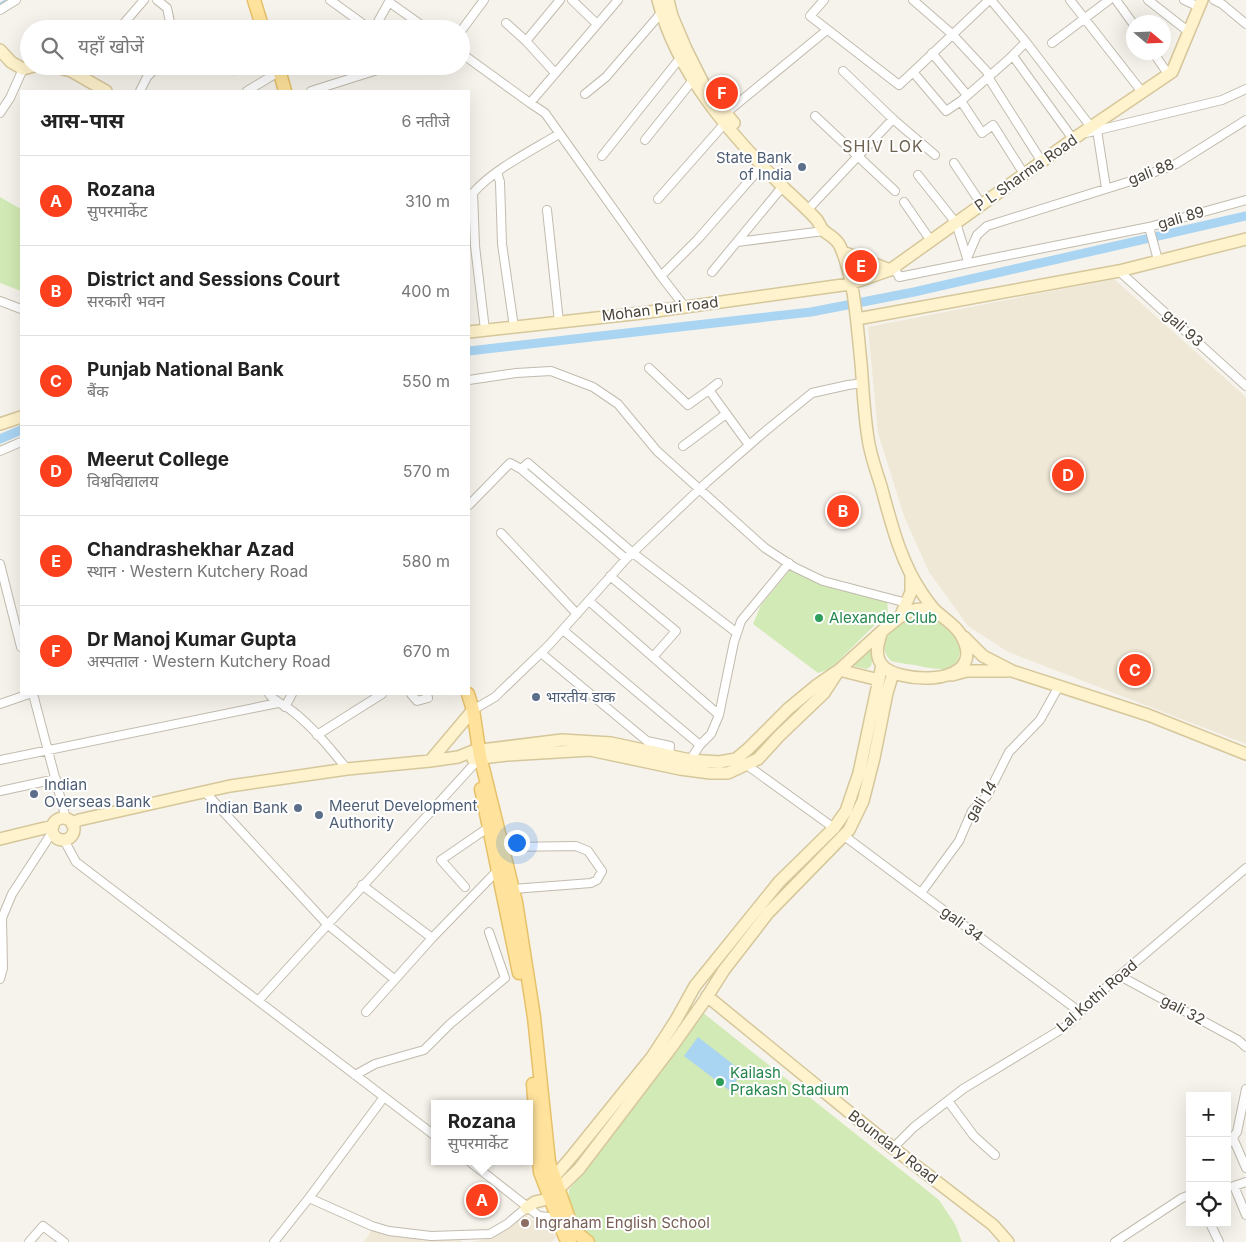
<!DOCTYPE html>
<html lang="hi">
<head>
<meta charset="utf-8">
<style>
  :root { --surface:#fff; --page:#f6f6f6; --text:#222; --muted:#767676; --line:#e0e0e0; --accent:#fc3f1d }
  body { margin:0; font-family:Inter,"Noto Sans Devanagari",sans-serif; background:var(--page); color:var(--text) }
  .controls { position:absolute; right:15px; bottom:15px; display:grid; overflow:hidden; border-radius:0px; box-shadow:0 5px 20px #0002 }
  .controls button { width:45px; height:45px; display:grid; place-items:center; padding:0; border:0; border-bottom:1px solid var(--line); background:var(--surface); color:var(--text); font:25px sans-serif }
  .compass { position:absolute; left:1126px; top:15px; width:45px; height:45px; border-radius:50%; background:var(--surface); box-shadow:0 5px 20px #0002; rotate:109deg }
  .you { position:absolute; left:516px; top:842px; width:18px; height:18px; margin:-12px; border:4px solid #fff; border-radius:50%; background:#1a73e8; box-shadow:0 0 0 8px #1a73e833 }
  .badge { display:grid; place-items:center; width:32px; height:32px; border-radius:50%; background:var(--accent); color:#fff; font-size:16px; font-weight:700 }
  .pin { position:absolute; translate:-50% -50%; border:2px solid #fff; box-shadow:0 1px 5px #0006 }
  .popup { position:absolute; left:431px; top:1100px; width:102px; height:65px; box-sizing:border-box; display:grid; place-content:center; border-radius:0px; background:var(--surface); filter:drop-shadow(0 1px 4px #0005); font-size:16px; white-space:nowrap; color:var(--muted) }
  .popup b { font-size:19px; color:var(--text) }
  .popup::after { content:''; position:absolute; left:50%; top:100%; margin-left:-10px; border:10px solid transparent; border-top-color:var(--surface) }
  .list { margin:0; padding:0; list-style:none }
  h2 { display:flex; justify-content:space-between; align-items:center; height:65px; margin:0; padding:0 20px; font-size:21px }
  h2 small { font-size:16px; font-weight:400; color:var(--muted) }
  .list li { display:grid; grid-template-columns:32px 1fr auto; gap:15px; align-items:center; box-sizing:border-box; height:90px; padding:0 20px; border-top:1px solid var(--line) }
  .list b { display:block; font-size:19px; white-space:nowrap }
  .list p { margin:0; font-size:16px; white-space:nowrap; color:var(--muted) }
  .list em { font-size:16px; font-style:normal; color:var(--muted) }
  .icon { flex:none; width:28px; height:28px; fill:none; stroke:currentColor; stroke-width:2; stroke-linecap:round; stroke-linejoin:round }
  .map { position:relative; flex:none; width:1246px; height:1242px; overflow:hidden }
  .search { position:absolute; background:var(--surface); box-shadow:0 5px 20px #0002; left:20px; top:20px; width:450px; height:55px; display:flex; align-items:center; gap:12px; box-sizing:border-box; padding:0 18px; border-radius:28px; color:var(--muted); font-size:19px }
  .panel { position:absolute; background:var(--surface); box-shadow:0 5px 20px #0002; left:20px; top:90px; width:450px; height:605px; border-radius:0px }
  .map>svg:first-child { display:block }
  .education { fill:#efe8d6 }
  .green { fill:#d2eab5 }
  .water { fill:#a9d4f2 }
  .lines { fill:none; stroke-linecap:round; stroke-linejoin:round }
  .stream { stroke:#a9d4f2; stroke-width:2.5 }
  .canal { stroke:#a9d4f2; stroke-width:9 }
  .street-casing { stroke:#c2bbae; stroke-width:10 }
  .secondary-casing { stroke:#d6c79b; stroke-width:14 }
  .primary-casing { stroke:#e6c16a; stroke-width:15 }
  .street { stroke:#fff; stroke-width:8 }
  .secondary { stroke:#fff3cd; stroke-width:11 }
  .primary { stroke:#ffe39c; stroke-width:12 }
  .service-dot { fill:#5c6f8a; stroke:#fff; stroke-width:2 }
  .leisure-dot { fill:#2e9e5b; stroke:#fff; stroke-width:2 }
  .education-dot { fill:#8d6e63; stroke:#fff; stroke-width:2 }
  .labels { text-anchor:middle; stroke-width:4; stroke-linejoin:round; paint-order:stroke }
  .service-label { font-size:15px; fill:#4e5e75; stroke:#fff; text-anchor:start }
  .street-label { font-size:15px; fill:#4b4439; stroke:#fff }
  .leisure-label { font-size:15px; fill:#27864d; stroke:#fff; text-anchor:start }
  .education-label { font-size:15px; fill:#785e54; stroke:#fff; text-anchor:start }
  .neighbourhood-label { font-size:16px; letter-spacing:1px; fill:#6e6250; stroke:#fff }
</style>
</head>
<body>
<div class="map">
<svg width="1246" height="1242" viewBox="0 0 1246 1242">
  <rect width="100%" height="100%" fill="#f6f3ec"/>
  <path class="education" d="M1114,279L1246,397V744L1008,652L968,626L929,572L904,516L878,433L868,327Z
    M524,1214L557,1236L551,1242H472L489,1238L502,1232Z
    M373,1228L428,1239L461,1240L462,1242H364Z"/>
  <path class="green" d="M0,197L21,209V291L0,283Z
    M790,570L836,588L887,601L888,612L830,669L818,673L753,624L761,605Z
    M912,613C940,616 944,620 960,643C962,676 938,670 915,665C907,664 899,663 891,661C872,640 897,626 912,613Z
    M876,639L871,666L867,669L854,666L852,665Z
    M702,1012L939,1200L955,1224L962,1242H595L579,1230L567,1213L569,1190Z"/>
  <path class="water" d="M698,1037L743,1072L729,1090L684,1056Z"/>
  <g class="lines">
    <path class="stream" d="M0,4L7,0"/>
    <path class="canal" d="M469,351L811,312L914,292L1246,216
      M0,439L21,430"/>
    <g class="street-casing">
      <path id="street" d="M157,0L167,8L170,22L179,29
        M330,0L370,29
        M572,0L597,24
        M824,0L810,16L899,85L913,72
        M913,0L952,34L990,75
        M989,0L913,72L946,111L961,101L1009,59L1026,42L991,0
        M1070,0L1142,92
        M1116,0L1134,25
        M1148,0L1189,32
        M1184,0L1199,7
        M1214,0L1222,4L1246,24
        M389,2L427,29
        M0,10L16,0
        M506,23L526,41L555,73
        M119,29L144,0
        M374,29L390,0
        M461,31L484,0
        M526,41L560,0
        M1026,42L1091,127
        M1052,43L1109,0
        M1153,52L1168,74
        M461,53L530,103L618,0
        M932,53L967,95
        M1013,56L1073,139
        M228,66L233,70L237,66
        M843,71L893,119L935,155
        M80,77L88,66
        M988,77L1042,162
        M140,91L147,77L158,66
        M247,91L275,74
        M311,91L390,66
        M585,94L606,77L661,13
        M961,101L982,133L993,125L1024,174
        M530,103L545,113L661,276L685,307
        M0,113L10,98L23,69
        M726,113L827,30
        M815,116L895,191
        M1097,130L1106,188
        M1086,133L1222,100L1246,89
        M645,140L693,80
        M602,156L681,57
        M954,163L982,205
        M497,172L500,182L502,244L514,327
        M918,175L956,223L967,258
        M658,199L725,123
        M904,202L931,241
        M812,205L893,119
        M547,210L559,322
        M737,242L824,231
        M967,258L977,235L987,226L1131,181L1176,164L1246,120
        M1158,260L1149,227L1246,200
        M894,267L899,277L1149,227
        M1119,271L1246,386
        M712,272L783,186
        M661,276L698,239L762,166
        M0,301L21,309
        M485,330L475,246L473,193C494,169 531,151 559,134
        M649,368L688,405L709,390
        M469,380L516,373L551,371L593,387L618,404L657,451L765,548L794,567L823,581L907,603
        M718,383L709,390L749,445
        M683,446L726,414
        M0,451L21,442
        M469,505L510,463L521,469
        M501,533L577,614
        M626,559L521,469L528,463L633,553L737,633
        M0,564L21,647
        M610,576L676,631L653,657
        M589,601L719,715
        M563,630L700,745
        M541,653L647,741L670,746L669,756
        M33,694L66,819
        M269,694C275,702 283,704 291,710C312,726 330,748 347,769
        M411,694L417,701L428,698L427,694
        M0,704L29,694
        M285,707L292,694
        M473,710L495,697L549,645L626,559L707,482L762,434L812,393L848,385L863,383
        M317,735L382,694
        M0,760L278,703
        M690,760L700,745L711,734L719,715L734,642L741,621L789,563
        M744,763L834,828
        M0,791L56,779
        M205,792L327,924L394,979
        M843,835L1080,1012
        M64,840L76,862L434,1135
        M504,847L576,846L588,851L602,871L597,880L591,883L513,889
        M362,885L432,938
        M465,887L441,860L489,827
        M921,893L959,841L972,811L987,796L1009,752L1040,720L1059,686
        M1120,976L1238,1040L1246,1047
        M0,979L3,968L2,918L12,894L53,831
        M258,1001L476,762
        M366,1012L432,938L498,870
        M355,1075L375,1064L424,1050L450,1024L505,978L489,932
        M948,1101L974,1136L995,1155
        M1233,1138L1246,1168
        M1227,1145L1237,1132L1246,1089
        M893,1148L914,1127L963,1089L1065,1027L1112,982L1246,868
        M469,1161L539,1216L557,1218
        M1246,1182L1234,1186L1246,1215
        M309,1198L384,1097
        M1210,1223L1219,1242
        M29,1242L43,1226L64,1242
        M274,1242L309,1198L372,1226L389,1231L431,1236L490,1234L507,1224L526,1208
        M1115,1242L1182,1198L1190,1195"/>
    </g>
    <g class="secondary-casing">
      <path id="secondary" d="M658,0C677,75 732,136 785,189C796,199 807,209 817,220C819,223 821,228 824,231C830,236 836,238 840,246C855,279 857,327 861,363C863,388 864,414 868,438C870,454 876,470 881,486C891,522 900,561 922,593C926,599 932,608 938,613C950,623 962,630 966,647C976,687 896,683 882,665C874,655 878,642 882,631C902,616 912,602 938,613
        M668,0L672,16L686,49L706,89L734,123
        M0,50L11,62L23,69L34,66
        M52,66L71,71L106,91
        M843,252L890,270
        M857,319L1119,271L1246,239
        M469,332L642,313L850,284L890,270L1079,135L1172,72L1202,0
        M0,424L21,417
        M900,617L911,592V577
        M964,637L983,656L1012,671L1148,715L1246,754
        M952,675L967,671H1008
        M473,759L507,755L590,750L680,769L710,773H728L758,759L779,736L824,693L839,670L879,680
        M430,761L473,710
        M52 829a11 11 0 1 1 22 0a11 11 0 1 1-22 0Z
        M72,824L79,820L230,786L347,769L430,761L458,757L473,751L562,740L611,743L690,760L719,762L736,759L748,749L788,709L817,685L839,670L882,631
        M0,839L53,826
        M707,996L893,1148L993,1225L1008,1242
        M549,1183L573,1155L652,1057L676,1020L695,986L779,882L834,828L846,811L859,773L882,665
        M526,1208L535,1202L548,1199L579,1169L671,1048L705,1000L724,970L768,913L849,830L863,801L874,758L887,693L893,673"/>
    </g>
    <g class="primary-casing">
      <path id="primary" d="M254,0L263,29
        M278,66L285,91
        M468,694L473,710L480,756L516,902L534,1017L549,1162L573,1230L588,1242
        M481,789L519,973
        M533,1084L540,1172L565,1237L570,1242"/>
    </g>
    <use href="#street" class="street"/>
    <use href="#secondary" class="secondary"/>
    <use href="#primary" class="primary"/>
  </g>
  <g class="service-dot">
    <circle cx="802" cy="167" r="5"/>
    <circle cx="536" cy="697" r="5"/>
    <circle cx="34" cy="794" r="5"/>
    <circle cx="298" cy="808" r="5"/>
    <circle cx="319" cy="815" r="5"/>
  </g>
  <g class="leisure-dot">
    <circle cx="819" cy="618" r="5"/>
    <circle cx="720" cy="1082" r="5"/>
  </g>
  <circle class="education-dot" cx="525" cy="1223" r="5"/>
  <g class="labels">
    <g class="service-label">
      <text x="792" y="163" text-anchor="end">State Bank<tspan x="792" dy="17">of India</tspan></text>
      <text x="546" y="702">भारतीय डाक</text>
      <text x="44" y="790">Indian<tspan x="44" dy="17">Overseas Bank</tspan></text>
      <text x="329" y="811">Meerut Development<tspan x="329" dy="17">Authority</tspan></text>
      <text x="288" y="813" text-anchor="end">Indian Bank</text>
    </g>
    <g class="street-label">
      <text transform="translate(1151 172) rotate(-21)" y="5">gali 88</text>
      <text transform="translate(1026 173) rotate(-35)" y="5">P L Sharma Road</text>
      <text transform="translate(1181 218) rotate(-16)" y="5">gali 89</text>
      <text transform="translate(660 309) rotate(-7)" y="5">Mohan Puri road</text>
      <text transform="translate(1183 328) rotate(42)" y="5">gali 93</text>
      <text transform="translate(981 801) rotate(-57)" y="5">gali 14</text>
      <text transform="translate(962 924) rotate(37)" y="5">gali 34</text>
      <text transform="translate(1097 996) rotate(-41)" y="5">Lal Kothi Road</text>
      <text transform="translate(1183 1010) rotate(28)" y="5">gali 32</text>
      <text transform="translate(893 1147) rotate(38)" y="5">Boundary Road</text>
    </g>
    <g class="leisure-label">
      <text x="829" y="623">Alexander Club</text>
      <text x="730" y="1078">Kailash<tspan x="730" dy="17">Prakash Stadium</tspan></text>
    </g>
    <g class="education-label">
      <text x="535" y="1228">Ingraham English School</text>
    </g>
    <g class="neighbourhood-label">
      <text x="883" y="152">SHIV LOK</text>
    </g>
  </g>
</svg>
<div class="controls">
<button>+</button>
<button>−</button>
<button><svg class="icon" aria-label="locate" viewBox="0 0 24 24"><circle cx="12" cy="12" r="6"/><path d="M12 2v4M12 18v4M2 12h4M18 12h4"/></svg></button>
</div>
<svg class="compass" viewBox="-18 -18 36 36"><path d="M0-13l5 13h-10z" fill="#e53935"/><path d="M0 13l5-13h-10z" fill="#767676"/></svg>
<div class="you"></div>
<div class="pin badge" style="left:482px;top:1200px">A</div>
<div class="popup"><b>Rozana</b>सुपरमार्केट</div>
<div class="pin badge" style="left:843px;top:511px">B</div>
<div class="pin badge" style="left:1135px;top:670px">C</div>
<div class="pin badge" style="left:1068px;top:475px">D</div>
<div class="pin badge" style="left:861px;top:266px">E</div>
<div class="pin badge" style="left:722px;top:93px">F</div>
<div class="search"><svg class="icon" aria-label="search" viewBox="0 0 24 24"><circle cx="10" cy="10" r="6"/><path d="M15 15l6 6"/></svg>यहाँ खोजें</div>
<section class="panel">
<h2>आस-पास<small>6 नतीजे</small></h2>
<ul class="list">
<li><span class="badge">A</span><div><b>Rozana</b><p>सुपरमार्केट</p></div><em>310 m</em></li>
<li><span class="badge">B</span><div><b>District and Sessions Court</b><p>सरकारी भवन</p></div><em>400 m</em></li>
<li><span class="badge">C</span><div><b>Punjab National Bank</b><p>बैंक</p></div><em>550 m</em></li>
<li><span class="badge">D</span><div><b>Meerut College</b><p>विश्वविद्यालय</p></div><em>570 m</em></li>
<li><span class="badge">E</span><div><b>Chandrashekhar Azad</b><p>स्थान · Western Kutchery Road</p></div><em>580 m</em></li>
<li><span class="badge">F</span><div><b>Dr Manoj Kumar Gupta</b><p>अस्पताल · Western Kutchery Road</p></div><em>670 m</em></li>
</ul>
</section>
</div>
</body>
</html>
